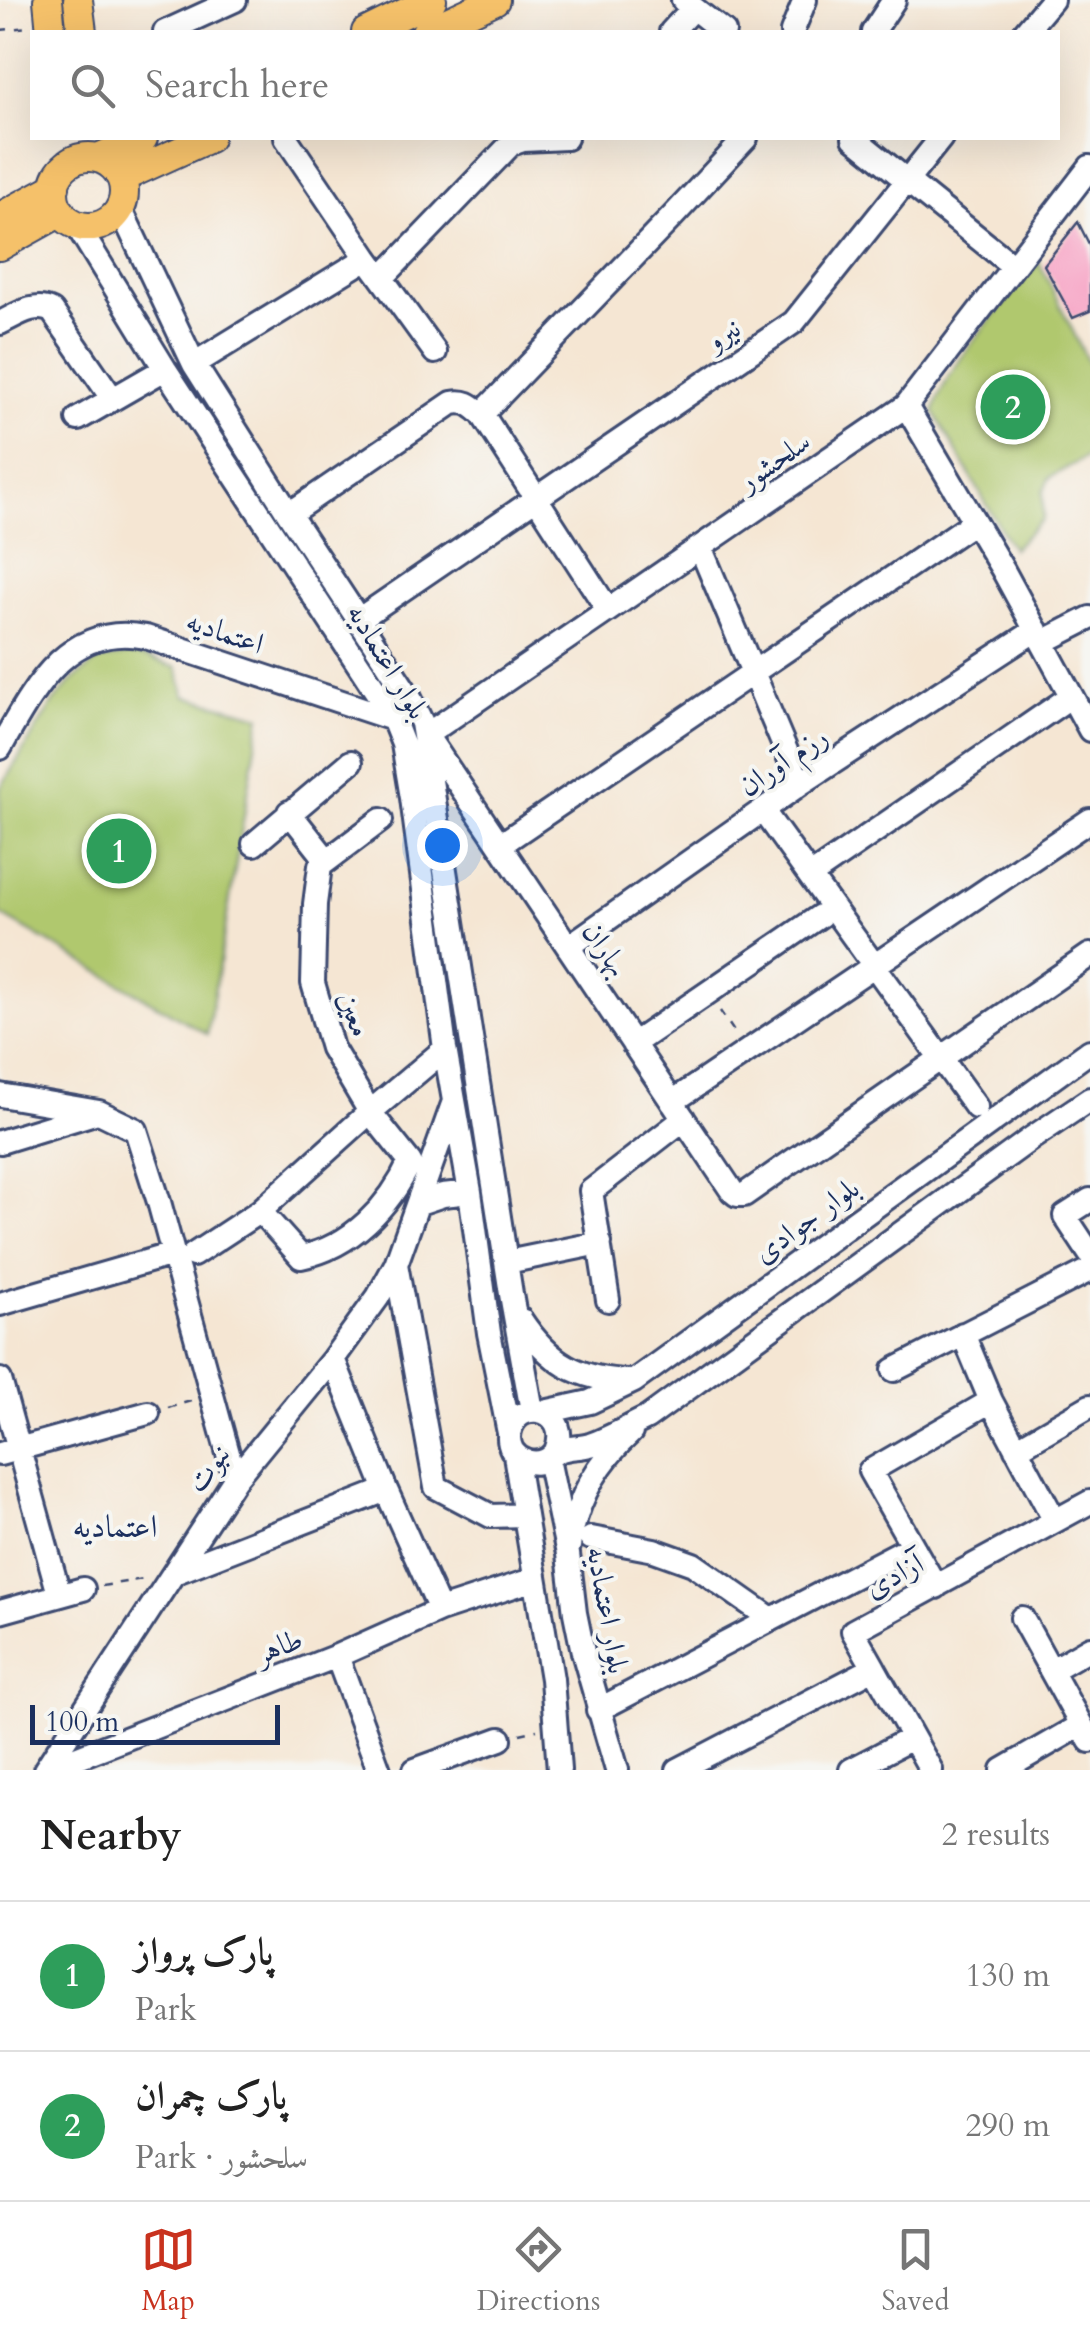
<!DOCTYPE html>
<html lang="en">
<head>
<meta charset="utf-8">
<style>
  :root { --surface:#fff; --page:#f2f2f2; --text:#222; --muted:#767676; --line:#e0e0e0; --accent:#c8321e }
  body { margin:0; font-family:Cardo,Amiri,serif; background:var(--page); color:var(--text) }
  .scale { position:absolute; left:30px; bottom:25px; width:250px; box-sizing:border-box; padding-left:10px; border:5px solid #1b2f5e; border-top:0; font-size:28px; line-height:35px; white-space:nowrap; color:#1b2f5e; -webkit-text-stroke:8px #f6f6f2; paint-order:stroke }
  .you { position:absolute; left:442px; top:845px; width:35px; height:35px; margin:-25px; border:8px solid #fff; border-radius:50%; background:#1a73e8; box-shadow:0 0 0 15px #1a73e833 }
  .badge { display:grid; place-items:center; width:65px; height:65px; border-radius:50%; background:var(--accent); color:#fff; font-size:32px; font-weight:700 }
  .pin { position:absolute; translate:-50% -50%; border:5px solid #fff; box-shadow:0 2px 10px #0006 }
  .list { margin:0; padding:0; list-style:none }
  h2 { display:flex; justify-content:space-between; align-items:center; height:130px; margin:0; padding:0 40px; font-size:42px }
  h2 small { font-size:32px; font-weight:400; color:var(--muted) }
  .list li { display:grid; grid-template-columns:65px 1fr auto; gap:30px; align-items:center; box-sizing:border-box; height:150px; padding:0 40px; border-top:2px solid var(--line) }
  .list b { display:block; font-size:38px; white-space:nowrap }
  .list p { margin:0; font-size:32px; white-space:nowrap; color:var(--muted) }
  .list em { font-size:32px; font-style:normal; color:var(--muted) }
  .icon { flex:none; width:55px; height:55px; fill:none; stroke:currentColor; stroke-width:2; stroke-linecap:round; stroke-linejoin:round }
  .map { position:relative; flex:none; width:1090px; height:1770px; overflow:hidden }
  .search { position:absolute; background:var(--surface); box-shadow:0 10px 40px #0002; left:30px; right:30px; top:30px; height:110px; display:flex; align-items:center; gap:25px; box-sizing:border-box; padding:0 35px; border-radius:0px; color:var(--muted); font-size:38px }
  .sheet { height:430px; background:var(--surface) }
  nav { display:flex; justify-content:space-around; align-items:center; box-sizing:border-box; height:140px; border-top:2px solid var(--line); background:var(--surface); font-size:28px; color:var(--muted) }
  nav a { display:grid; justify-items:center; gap:5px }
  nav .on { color:var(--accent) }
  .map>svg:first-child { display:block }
  .green { fill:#b0c86e; stroke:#667c66; stroke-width:2.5 }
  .building { fill:#f7a2c4 }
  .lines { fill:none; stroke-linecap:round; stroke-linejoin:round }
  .minor-casing { stroke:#3c4a70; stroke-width:28 }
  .major-casing { stroke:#3c4a70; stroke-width:32 }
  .path { stroke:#3c4a70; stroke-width:2.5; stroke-dasharray:8 8; stroke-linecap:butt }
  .minor { stroke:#fff; stroke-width:22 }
  .major { stroke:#f5c16b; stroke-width:28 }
  .labels { text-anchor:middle; stroke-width:8; stroke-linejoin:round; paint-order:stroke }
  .street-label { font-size:30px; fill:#1b2f5e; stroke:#f6f6f2 }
  .neighbourhood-label { font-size:32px; fill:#1b2f5e; stroke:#f6f6f2 }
</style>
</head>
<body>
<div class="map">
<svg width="1090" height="1770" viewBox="0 0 1090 1770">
  <rect width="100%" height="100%" fill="#f6f6f2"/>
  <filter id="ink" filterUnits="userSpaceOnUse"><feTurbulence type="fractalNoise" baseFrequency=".01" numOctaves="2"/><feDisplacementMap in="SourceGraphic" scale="20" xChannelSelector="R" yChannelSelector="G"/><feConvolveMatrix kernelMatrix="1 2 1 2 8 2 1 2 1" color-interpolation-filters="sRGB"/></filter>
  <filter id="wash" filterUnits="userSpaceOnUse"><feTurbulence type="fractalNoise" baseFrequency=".0048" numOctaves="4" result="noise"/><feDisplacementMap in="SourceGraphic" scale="40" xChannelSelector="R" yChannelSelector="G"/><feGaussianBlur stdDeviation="2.25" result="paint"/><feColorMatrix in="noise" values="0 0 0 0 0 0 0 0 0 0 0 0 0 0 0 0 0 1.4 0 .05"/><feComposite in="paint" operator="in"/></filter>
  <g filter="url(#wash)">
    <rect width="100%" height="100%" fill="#f5e6d3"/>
    <path class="green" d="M1039,262L1090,366V455L1049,478L1043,492V519L1012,549L934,412C943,368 1009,298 1039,262Z
      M129,654L146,657L177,668L185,696L261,716L207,1034L0,914V788L54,701L71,682L97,661Z"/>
    <g id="blocks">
      <path class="building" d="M1078,222L1090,246V311L1073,318L1044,265Z"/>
    </g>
  </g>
  <g filter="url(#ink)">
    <use href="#blocks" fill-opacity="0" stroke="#3c4a70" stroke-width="2.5"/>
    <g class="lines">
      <g class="minor-casing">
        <path id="minor" d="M683,0L724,32
          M165,32L235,0
          M671,32L693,8
          M792,32L805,0
          M873,32L894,0
          M1025,32L1052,0
          M286,138L367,258L435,352
          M854,138L1013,266
          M1090,167L906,406L426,735L732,1191L737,1195H744L784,1167L1090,955
          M120,208L194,364L289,514L410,698L422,723L511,1294L532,1411
          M76,224L165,369L391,714L403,744L412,798L445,1049L470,1192L489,1333L509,1433
          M382,278L511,144L523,140L566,138
          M0,323C17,315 34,302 52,311L112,398
          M194,364L367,258
          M906,406L1003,570L1090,730
          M482,414L673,216L746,138
          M78,419L165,369
          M289,514L452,403C466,400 471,405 482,414L608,610
          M701,549L800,784
          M358,620L794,322L941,138
          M1043,642L1090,618
          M0,748C33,690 68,621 146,637L393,719
          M763,811L976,1107
          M289,812L326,859
          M254,844L351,762
          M500,845L974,522
          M810,876L1070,697
          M568,947L800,784L1036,630
          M633,1044L820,916
          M0,1095L99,1112L136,1130L159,1202L235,1479
          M672,1102L1090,820
          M0,1142L91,1114
          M1090,1200L1065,1216L1090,1254
          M419,1203L443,1195L470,1192
          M260,1211L301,1257C351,1247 390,1206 410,1162L370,1112L332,1048L313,983L315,904L320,866L381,820
          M193,1255L260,1211L370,1112L445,1049
          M507,1262L600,1243
          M396,1264L436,1487L491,1516L524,1515
          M608,1300L591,1191L684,1119
          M0,1304L173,1254
          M521,1320C549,1362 578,1380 630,1381
          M963,1334L991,1401L1055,1521
          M333,1359L386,1490L440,1610
          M894,1370L1090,1270
          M0,1380L59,1594
          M544,1412L590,1402L634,1381L1090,1051
          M1016,1449L1090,1406
          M556,1451C572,1412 524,1396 511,1427C508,1435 508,1442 512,1450C519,1461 534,1466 546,1460C554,1456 551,1454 559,1451C568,1447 580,1448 590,1445C610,1438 628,1427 647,1418L1032,1138L1090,1099
          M0,1454L148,1413
          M515,1455L552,1679L559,1770
          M548,1459L568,1554L575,1613L583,1652L617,1770
          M591,1538L654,1550L693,1564L770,1618
          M569,1546C576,1500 597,1463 631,1432
          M174,1573L386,1490
          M936,1587L870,1471L991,1401
          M0,1612L83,1589
          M1022,1618L1090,1741
          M337,1656L379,1770
          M874,1668L931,1770
          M1052,1670L1090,1648
          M598,1710L912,1546
          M45,1770L235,1479L333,1359L378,1297L396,1264L453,1104
          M45,1770L337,1656L440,1610L535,1579
          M415,1770L500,1739
          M678,1770L874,1668L853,1631L1090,1502
          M851,1770L912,1738
          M1003,1770L1081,1725"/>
      </g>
      <g class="major-casing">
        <path id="major" d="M48,0L51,32
          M78,0L82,32
          M366,32L432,0
          M426,32L495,0
          M54 192a35 35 0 1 1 70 0a35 35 0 1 1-70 0Z
          M98,158L143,138
          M121,178L209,138
          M0,217L55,187
          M0,246L61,212"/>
      </g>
      <path class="path" d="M0,30L29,27
        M720,1011L735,1033
        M168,1408L194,1400
        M102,1586L143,1579
        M520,1734L537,1730"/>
      <use href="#minor" class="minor"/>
      <use href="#major" class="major"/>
    </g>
  </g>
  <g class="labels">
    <g class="street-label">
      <text transform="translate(723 334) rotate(-34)" y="10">نیرو</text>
      <text transform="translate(774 461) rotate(-35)" y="10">سلحشور</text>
      <text transform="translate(225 632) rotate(19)" y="10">اعتمادیه</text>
      <text transform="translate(388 661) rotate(59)" y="10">بلوار اعتمادیه</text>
      <text transform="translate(783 761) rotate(-34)" y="10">رزم آوران</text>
      <text transform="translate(606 949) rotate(56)" y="10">بهاران</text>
      <text transform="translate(355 1014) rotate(71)" y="10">معین</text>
      <text transform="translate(806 1220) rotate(-36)" y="10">بلوار جوادی</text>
      <text transform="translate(208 1468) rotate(-54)" y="10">نبوت</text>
      <text transform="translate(894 1575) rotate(-28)" y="10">آزادی</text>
      <text transform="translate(608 1610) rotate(80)" y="10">بلوار اعتمادیه</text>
      <text transform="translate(279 1646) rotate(-21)" y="10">طاهر</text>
    </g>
    <g class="neighbourhood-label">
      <text x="115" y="1537">اعتمادیه</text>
    </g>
  </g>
</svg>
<div class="scale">100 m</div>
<div class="you"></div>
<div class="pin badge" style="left:119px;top:851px;background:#2e9e5b">1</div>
<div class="pin badge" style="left:1013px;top:407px;background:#2e9e5b">2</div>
<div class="search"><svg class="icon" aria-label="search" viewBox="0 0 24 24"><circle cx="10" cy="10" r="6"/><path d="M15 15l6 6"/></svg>Search here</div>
</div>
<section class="sheet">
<h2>Nearby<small>2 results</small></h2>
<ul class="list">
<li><span class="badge" style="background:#2e9e5b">1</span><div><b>پارک پرواز</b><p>Park</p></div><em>130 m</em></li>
<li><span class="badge" style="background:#2e9e5b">2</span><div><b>پارک چمران</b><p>Park · سلحشور</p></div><em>290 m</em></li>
</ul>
</section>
<nav>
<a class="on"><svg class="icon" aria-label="map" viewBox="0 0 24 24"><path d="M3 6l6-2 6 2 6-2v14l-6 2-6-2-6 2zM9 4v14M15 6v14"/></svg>Map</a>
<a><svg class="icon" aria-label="directions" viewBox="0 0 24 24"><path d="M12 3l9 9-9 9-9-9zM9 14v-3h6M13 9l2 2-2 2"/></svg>Directions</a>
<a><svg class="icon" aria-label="saved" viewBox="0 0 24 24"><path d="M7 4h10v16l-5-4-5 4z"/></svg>Saved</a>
</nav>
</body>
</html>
